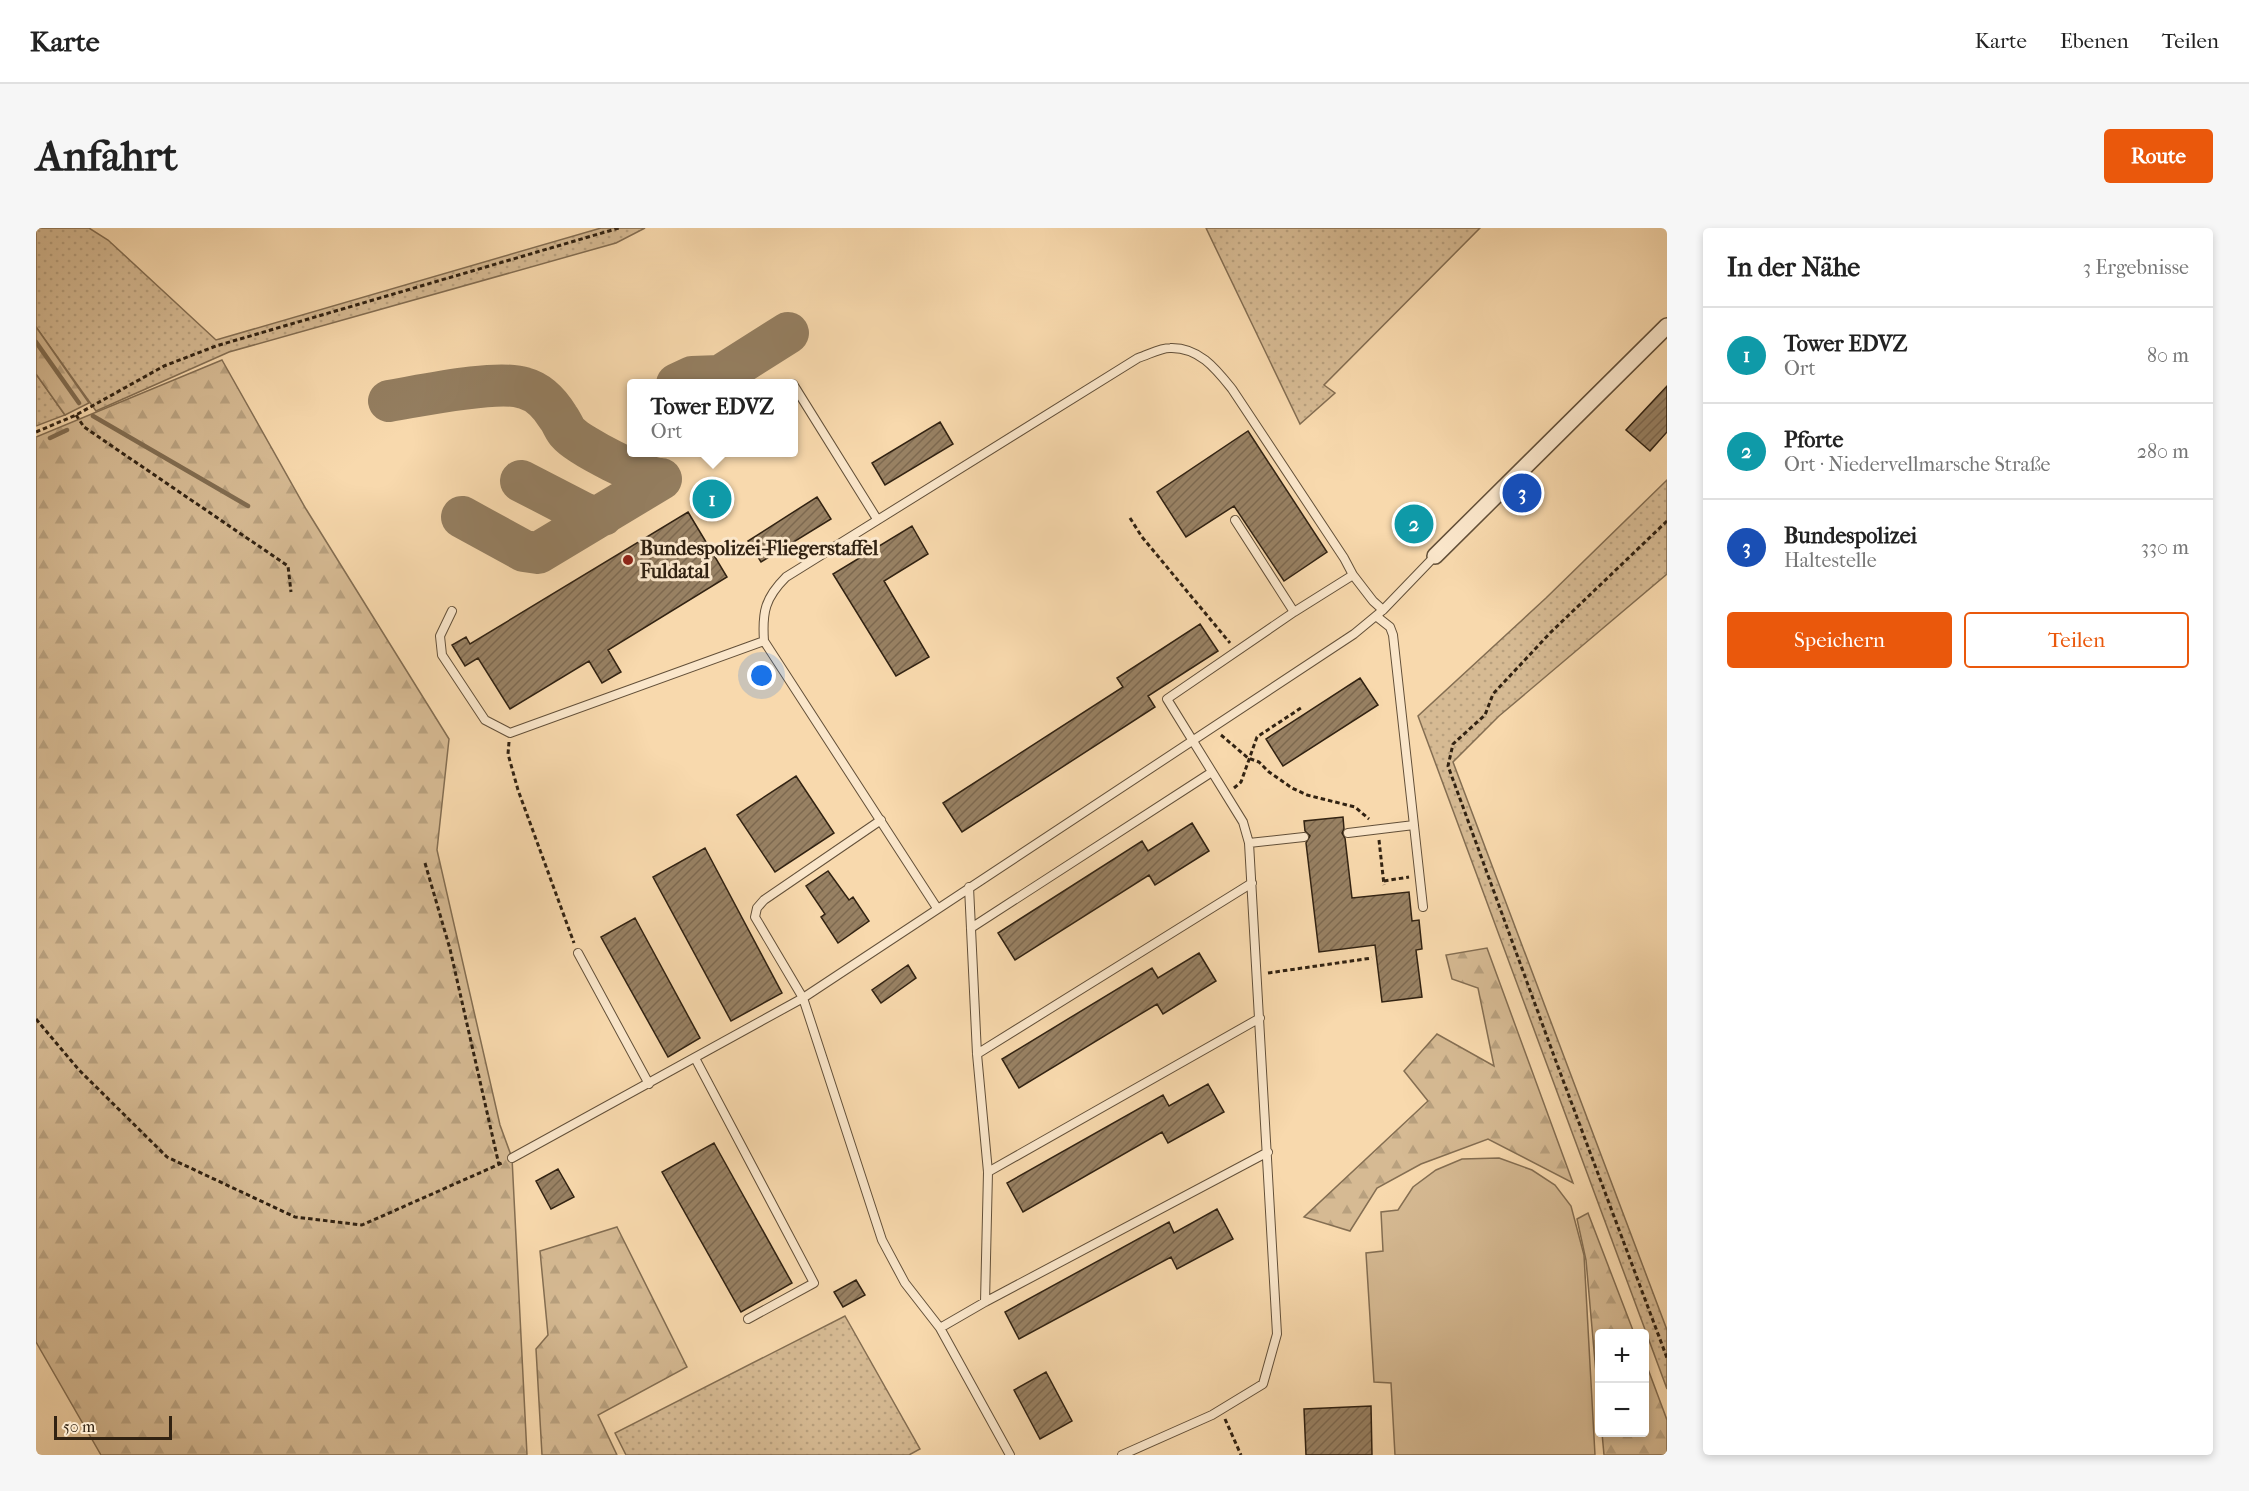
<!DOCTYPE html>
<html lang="de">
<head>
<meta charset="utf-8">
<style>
  :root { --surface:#fff; --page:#f6f6f6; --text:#222; --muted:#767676; --line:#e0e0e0; --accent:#ea580c }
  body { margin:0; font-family:"IM FELL French Canon",serif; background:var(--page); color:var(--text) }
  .controls { position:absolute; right:18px; bottom:18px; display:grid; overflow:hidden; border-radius:6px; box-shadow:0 3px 9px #0003 }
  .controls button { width:54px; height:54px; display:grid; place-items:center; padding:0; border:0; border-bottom:2px solid var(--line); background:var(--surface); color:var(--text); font:30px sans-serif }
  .scale { position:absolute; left:18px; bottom:15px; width:118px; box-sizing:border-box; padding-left:6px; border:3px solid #312212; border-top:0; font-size:16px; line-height:21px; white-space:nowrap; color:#312212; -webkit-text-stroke:4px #fae6ca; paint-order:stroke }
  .you { position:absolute; left:726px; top:448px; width:21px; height:21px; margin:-15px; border:4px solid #fff; border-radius:50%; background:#1a73e8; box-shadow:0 0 0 9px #1a73e833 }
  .badge { display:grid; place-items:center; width:39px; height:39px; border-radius:50%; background:var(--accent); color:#fff; font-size:20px; font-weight:700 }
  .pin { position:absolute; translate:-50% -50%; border:3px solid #fff; box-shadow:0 2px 6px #0006 }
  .popup { position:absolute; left:591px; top:151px; width:171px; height:78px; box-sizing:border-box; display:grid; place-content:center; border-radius:6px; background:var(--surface); filter:drop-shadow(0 2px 4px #0005); font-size:20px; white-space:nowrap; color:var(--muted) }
  .popup b { font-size:22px; color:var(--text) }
  .popup::after { content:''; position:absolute; left:50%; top:100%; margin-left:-12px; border:12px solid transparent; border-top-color:var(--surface) }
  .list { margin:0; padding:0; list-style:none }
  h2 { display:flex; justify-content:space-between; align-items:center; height:78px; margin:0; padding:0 24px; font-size:26px }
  h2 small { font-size:20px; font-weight:400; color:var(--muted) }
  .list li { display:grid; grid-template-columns:39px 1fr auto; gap:18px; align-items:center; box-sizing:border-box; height:96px; padding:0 24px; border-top:2px solid var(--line) }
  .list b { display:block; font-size:22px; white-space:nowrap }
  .list p { margin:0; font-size:20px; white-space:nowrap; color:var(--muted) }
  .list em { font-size:20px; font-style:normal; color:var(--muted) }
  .actions { display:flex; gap:12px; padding:18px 24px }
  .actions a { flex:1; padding:14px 0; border:2px solid var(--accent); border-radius:6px; text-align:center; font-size:21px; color:var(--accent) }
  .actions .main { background:var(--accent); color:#fff }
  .map { position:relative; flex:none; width:1631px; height:1227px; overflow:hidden; border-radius:6px }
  header { display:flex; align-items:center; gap:36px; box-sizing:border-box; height:84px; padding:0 30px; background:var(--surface); border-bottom:2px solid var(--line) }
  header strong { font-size:28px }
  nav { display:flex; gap:33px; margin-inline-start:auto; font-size:21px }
  .intro { display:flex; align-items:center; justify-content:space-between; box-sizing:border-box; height:144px; padding:0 36px }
  h1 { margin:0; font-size:42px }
  .button { padding:15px 27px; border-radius:6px; background:var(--accent); color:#fff; font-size:21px; font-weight:700 }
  main { display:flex; gap:36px; padding:0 36px }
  aside { flex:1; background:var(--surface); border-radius:6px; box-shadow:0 3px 9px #0003 }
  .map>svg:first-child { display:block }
  .grass { fill:url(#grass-dots); stroke:#846e52; stroke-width:1.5 }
  .forest { fill:url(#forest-firs); stroke:#846e52; stroke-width:1.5 }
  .green { fill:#d6ba93; stroke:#846e52; stroke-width:1.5 }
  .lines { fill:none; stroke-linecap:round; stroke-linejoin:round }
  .stream { stroke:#806b4f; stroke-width:4.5 }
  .taxiway { stroke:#947e60; stroke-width:42 }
  .building { fill:url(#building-hatch); stroke:#312212; stroke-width:1.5 }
  .service-casing { stroke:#635039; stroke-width:10 }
  .minor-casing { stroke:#635039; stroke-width:18 }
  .path { stroke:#312212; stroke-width:3; stroke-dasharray:4.5 3; stroke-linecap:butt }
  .service { stroke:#fae6ca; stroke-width:8 }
  .minor { stroke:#fae6ca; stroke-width:15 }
  .poi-dot { fill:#8f2418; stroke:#fae6ca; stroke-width:2 }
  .labels { text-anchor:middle; stroke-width:6; stroke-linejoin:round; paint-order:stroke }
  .poi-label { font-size:20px; font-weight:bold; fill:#312212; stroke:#fae6ca; text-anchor:start }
</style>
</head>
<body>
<header>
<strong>Karte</strong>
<nav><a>Karte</a><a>Ebenen</a><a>Teilen</a></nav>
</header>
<div class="intro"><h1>Anfahrt</h1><a class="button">Route</a></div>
<main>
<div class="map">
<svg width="1631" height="1227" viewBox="0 0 1631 1227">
  <defs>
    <pattern id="grass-dots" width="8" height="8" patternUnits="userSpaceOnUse" patternTransform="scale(1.5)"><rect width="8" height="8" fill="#d6ba93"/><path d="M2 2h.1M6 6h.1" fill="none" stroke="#b8a07e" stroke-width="1.8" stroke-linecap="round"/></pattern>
    <pattern id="forest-firs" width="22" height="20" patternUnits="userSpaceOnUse" patternTransform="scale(1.5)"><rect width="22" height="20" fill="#d6ba93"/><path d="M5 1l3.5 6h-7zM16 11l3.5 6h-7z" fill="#b8a07e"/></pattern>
    <pattern id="building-hatch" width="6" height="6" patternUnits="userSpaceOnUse" patternTransform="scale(1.5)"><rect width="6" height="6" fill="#988163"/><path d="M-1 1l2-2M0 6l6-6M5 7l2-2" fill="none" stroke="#7d6950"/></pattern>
  </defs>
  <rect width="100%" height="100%" fill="#f8d9ad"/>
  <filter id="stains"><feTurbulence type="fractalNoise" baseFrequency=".00333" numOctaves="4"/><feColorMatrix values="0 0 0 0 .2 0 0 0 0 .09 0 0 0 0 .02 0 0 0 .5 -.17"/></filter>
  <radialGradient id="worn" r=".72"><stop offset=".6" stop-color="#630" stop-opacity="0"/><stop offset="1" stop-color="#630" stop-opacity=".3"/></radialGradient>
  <path class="grass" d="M0,0H53L72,12L180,112L565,0H609L580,15L193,124L60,183L0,99Z
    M1170,0H1444L1288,157L1299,165L1264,196Z
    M0,146L29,187L0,198Z
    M1631,252V346L1463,488L1417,534L1631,1102V1161L1382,488L1510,370Z
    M809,1088L884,1221L873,1227H590L579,1205Z"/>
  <path class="forest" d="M0,99L53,175L29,187L0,146Z
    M186,132L270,281L413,511L401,622L464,897L476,930L491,1227H65L0,1114V209Z
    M1451,720L1537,955L1452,911L1385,936L1341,960L1314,1003L1268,989L1392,873L1368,843L1401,806L1458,838L1442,760L1416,751L1410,727Z
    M1552,985L1598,1105L1564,1106L1563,1179L1550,1032L1541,991Z
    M581,999L651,1139L562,1187L581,1227H506L500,1121L512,1107L504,1023Z
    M1609,1133L1631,1192V1227H1568L1566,1205L1608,1204Z"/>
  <path class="green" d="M1463,930L1496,942L1519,957L1535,978L1548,1027L1559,1227H1359L1355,1155L1338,1154L1330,1025L1347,1023L1345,984L1362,982L1377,959L1400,942L1426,931Z"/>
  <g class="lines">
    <path class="stream" d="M0,114L43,175
      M57,188L212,278
      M14,210L31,202"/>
    <path class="taxiway" d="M641,156L656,149L684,148L752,105
      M353,173C384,168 461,151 488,160C503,164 514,176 522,189C526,194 528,201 532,205C543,218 608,251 625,251
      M485,253L547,285L558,289L567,287
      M426,289L488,323L502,325L625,251"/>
  </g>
  <path class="building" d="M1631,158V204L1614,223L1590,202Z
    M904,194L917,216L849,257L836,235Z
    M1212,203L1291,324L1248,353L1198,278L1150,309L1121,264Z
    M677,261L686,267V277L678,283H663L667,265Z
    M781,269L795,291L725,334L712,313Z
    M1372,276L1398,302L1384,316L1359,289Z
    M652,284L691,349L572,422L585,444L566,455L553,433L474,481L442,430L429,438L416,417L430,409L434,416Z
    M876,298L892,326L848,353L893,429L860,448L797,346Z
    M1164,396L1182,423L1112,468L1119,479L926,604L907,575L1087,459L1081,450Z
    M1324,450L1342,477L1247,538L1230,511Z
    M760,548L798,605L739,644L701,587Z
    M1307,589L1308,601L1306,605L1309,610L1316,670L1373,664L1376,693L1383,692L1386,721L1380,722L1386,769L1346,774L1339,717L1283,724L1270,615L1274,608L1269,603L1268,593Z
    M1156,595L1173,623L1119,657L1113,647L979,732L962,705L1106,613L1112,623Z
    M669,620L746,765L695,793L617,649Z
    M792,643L813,672L817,669L833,693L802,715L785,689L789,686L770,658Z
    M599,690L664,810L632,829L565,709Z
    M1163,725L1180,753L1127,786L1121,776L983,860L966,831L1116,740L1122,750Z
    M872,737L880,750L845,775L836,762Z
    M1172,856L1188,884L1132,915L1126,904L987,984L971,955L1127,867L1133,878Z
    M678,915L756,1055L705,1084L626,944Z
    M522,941L538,969L515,981L500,953Z
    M1181,981L1197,1011L1141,1041L1135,1029L983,1111L969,1084L1133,994L1138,1005Z
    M820,1052L829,1067L807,1079L798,1064Z
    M1010,1144L1036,1193L1004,1211L978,1162Z
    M1335,1178L1336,1227H1270L1268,1181Z"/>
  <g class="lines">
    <g class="service-casing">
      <path id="service" d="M757,156L841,291
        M1199,292L1258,384
        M1317,347L1337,373L1347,382
        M416,383L404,408L406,427L449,492L474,505L728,413
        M1340,388L1354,399L1357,407L1387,679
        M845,592L728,672L721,680L719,689L767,770L846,1012L869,1055L904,1100L974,1227
        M1312,605L1378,597
        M1213,615L1268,609
        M933,659L941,826L952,944L949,1074
        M901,680L728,413C726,384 729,370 750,349L1102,130C1112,127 1124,120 1134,120C1163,119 1180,141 1196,161L1308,330L1317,347L1258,384L1131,471L1207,594L1213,615L1241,1106L1227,1156L1176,1187L1086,1227
        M935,700L1176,544
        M542,725L613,856
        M941,826L1216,655
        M659,830L778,1055L712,1091
        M476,930L767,770L1318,406L1347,382L1399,328
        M952,944L1224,790
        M904,1100L949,1074L1232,924"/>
    </g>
    <g class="minor-casing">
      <path id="minor" d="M1399,328L1631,98"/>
    </g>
    <path class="path" d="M40,187L48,199L252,338L255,364
      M0,204L40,187L128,138L180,118L583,0
      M1094,290L1106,309L1194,415
      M1631,293L1514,405L1457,466L1449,487L1417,516L1412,538L1518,828L1631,1130
      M1185,507L1212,530L1223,534L1233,544L1256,560L1271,567L1319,579L1333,591
      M473,514L472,526L482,562L538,715
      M1198,560L1205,554L1221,509L1265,480
      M1343,612L1348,657
      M389,635L414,721L463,937
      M1348,653L1373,649
      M1232,745L1336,730
      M0,791L43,842L131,929L259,989L326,997L466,935
      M1189,1191L1205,1227"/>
    <use href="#service" class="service"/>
    <use href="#minor" class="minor"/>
  </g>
  <circle class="poi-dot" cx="592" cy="332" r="6"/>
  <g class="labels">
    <g class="poi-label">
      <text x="604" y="327">Bundespolizei-Fliegerstaffel<tspan x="604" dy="23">Fuldatal</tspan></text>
    </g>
  </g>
  <rect width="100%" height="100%" filter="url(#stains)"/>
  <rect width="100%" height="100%" fill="url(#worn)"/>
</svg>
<div class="controls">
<button>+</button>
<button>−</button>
</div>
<div class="scale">50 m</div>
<div class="you"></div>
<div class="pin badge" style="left:676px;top:271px;background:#0f9aa8">1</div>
<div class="popup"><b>Tower EDVZ</b>Ort</div>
<div class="pin badge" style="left:1378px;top:296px;background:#0f9aa8">2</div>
<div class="pin badge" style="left:1486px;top:265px;background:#1a4fb4">3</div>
</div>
<aside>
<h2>In der Nähe<small>3 Ergebnisse</small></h2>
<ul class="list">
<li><span class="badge" style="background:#0f9aa8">1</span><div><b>Tower EDVZ</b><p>Ort</p></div><em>80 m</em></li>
<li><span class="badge" style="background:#0f9aa8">2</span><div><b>Pforte</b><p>Ort · Niedervellmarsche Straße</p></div><em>280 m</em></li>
<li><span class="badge" style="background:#1a4fb4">3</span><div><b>Bundespolizei</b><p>Haltestelle</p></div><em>330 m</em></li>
</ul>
<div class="actions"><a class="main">Speichern</a><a>Teilen</a></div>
</aside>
</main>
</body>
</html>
